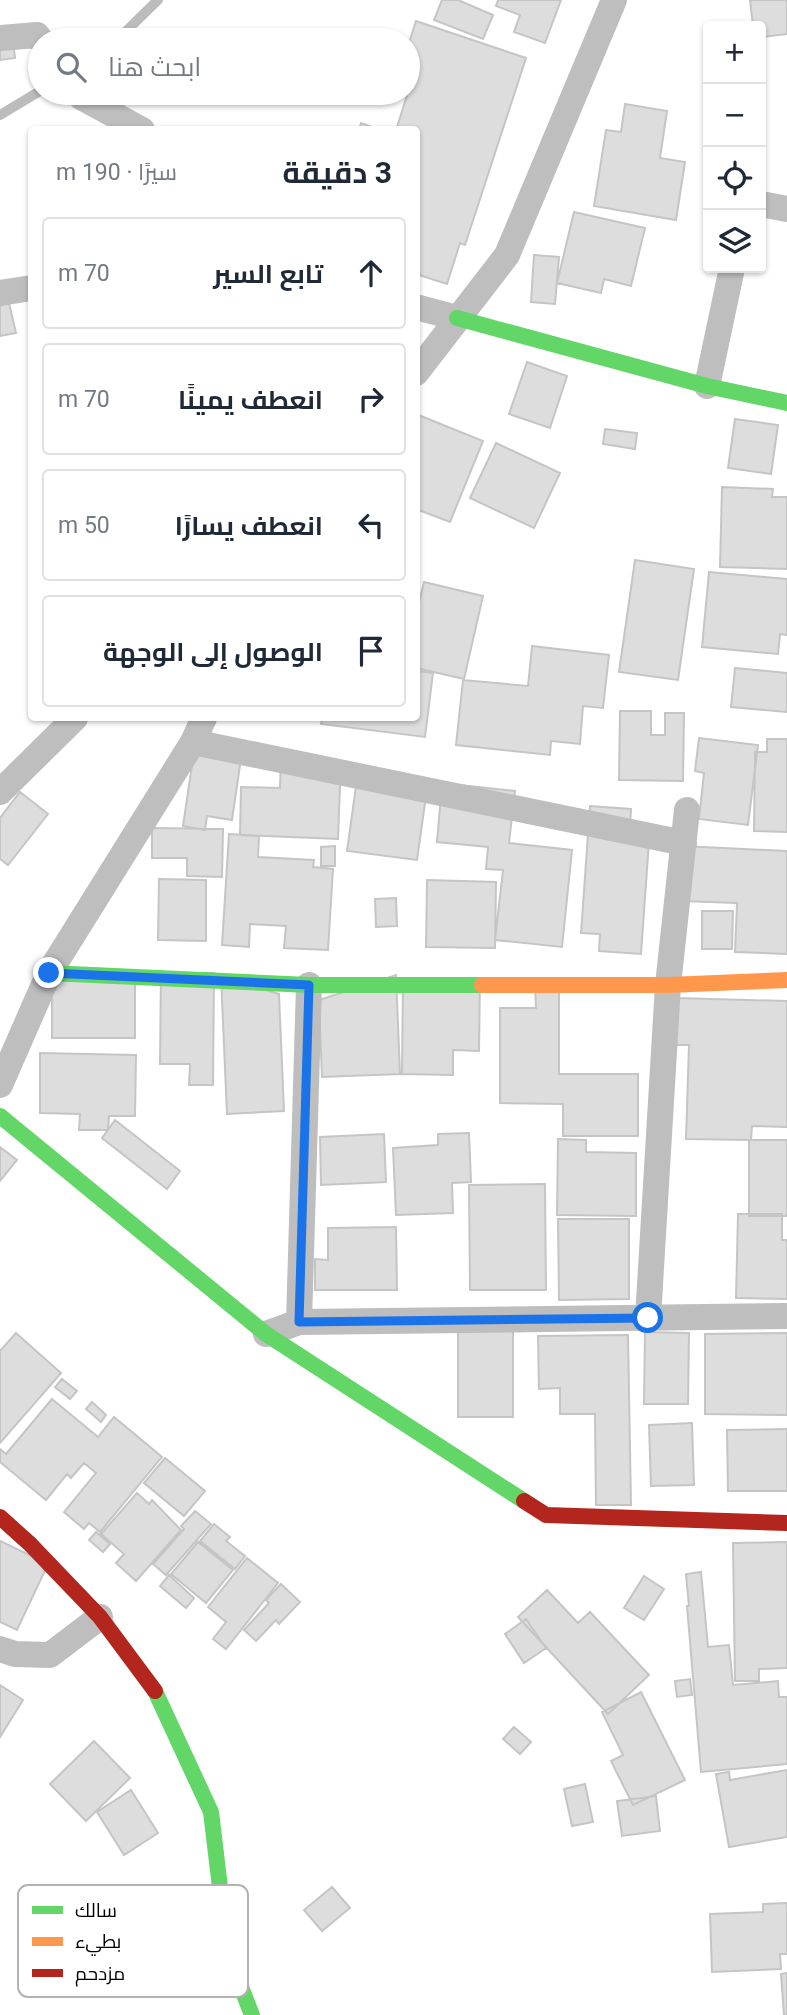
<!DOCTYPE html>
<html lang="ar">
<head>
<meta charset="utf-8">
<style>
  :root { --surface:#fff; --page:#f2f2f3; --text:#1f2937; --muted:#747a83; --line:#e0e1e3 }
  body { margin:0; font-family:Roboto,Cairo,sans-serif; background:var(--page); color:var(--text); direction:rtl }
  .controls { position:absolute; right:21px; top:21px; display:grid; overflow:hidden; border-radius:7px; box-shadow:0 2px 5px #0004 }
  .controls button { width:63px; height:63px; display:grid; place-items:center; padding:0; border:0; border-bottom:2px solid var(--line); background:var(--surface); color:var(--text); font:35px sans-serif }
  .stop { position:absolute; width:21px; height:21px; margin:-16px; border:5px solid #1a73e8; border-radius:50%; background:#fff }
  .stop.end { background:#1a73e8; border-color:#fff; box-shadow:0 2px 7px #0008 }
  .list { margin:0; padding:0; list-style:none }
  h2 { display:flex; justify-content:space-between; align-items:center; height:91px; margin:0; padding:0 28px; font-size:30px }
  h2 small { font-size:23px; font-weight:400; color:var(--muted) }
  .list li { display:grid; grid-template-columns:46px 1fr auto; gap:21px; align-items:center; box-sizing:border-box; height:112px; margin:0 14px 14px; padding:0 14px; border:2px solid var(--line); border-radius:7px }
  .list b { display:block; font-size:26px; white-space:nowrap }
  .list em { font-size:23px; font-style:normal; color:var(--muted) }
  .icon { flex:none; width:38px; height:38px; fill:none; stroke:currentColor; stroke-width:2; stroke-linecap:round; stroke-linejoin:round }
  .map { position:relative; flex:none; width:787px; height:2015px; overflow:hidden; direction:ltr }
  .search { position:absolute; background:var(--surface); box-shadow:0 2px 5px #0004; left:28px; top:28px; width:392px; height:77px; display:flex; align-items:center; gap:18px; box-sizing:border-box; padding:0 24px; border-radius:38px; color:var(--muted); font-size:26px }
  .panel { position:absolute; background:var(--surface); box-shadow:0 2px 5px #0004; left:28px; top:126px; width:392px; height:595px; border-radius:7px; direction:rtl }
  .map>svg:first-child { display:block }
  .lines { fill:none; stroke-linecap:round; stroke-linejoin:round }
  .stream { stroke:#bcbcbc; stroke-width:10 }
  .building { fill:#ddd; stroke:#c5c5c5; stroke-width:2 }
  .street { stroke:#bebebe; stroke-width:26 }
  .fast { stroke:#63d668; stroke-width:16 }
  .slow { stroke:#ff974d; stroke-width:16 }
  .jam { stroke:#b3261e; stroke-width:16 }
  .route { stroke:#1a73e8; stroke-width:9 }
  .key { fill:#fff; stroke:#b2b2b2; stroke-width:2 }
  .key-label { font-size:19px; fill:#000 }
</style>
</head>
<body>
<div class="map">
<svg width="787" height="2015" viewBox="0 0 787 2015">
  <rect width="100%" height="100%" fill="#fff"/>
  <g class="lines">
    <path class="stream" d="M117,40L158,0
      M0,115L40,91"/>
  </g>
  <path class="building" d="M442,0H458L493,15L483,39L434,20Z
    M498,0H561L545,43L514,32L520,15L496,6Z
    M750,0H787V34L761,37V26H753Z
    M416,21L526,58L465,245L460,243L447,284L416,274V130H396L418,61L408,57V46Z
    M12,33L15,58L0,60V34Z
    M625,104L667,111L660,158L685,162L676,220L594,206L606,130L621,132Z
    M361,123L380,130H359Z
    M574,212L645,228L631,286L604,279L601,293L557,283Z
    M534,255L559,257L555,304L531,302Z
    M9,303L16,333L0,336V305Z
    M527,362L567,376L550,428L509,414Z
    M416,414L483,441L450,522L416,509Z
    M735,419L778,425L771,474L728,468Z
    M605,429L637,433L635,449L603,444Z
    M496,443L560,473L534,528L470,498Z
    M722,487L773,489L772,497H787V569L720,567Z
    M635,560L694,569L678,680L619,672Z
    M709,572L787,579V635L780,634L778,654L702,647Z
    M424,582L483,596L464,679L416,668V615Z
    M532,646L609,655L603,708L583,706L580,744L551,741L550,755L456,745L463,680L528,686Z
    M735,668L787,673V712L731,707Z
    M416,671L433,673L425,737L321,724L322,718H416Z
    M620,711H651V735H665V713H684L683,781L619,780Z
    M196,738L243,745L232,820L207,816L205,830L183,826Z
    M699,738L758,745L748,825L699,819L704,773L695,771Z
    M767,739H787V832L754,831L755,752H767Z
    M281,758L341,761L338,839L240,835L241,787L280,788Z
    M358,772L428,782L417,860L347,851Z
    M442,783L515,791L509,843L572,850L562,947L495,940L503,870L486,869L488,847L437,842Z
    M20,792L48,814L8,865L0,859V818Z
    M590,806L631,809L630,826L650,827L641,954L599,951L600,934L581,933Z
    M152,828L223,829L222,877L187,876V858H152Z
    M229,834L259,836L258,857L314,860L313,867L333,869L328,950L284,948L286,926L250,924L249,947L222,945Z
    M335,846V866H321V847Z
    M682,846L787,851V954L735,952L737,903L681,901Z
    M159,879L206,880V941L158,940Z
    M427,880L496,882L495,948L426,947Z
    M396,898L397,926L376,927L375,899Z
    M702,911H733L732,949H702Z
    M52,971H135V1038H52Z
    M161,973H214L213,1085H189L190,1064H160Z
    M396,975L400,1074L322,1077L319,1000Z
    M221,976L279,994L284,1111L227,1114Z
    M403,978L480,979L479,1051L453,1050V1075L402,1074Z
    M535,986H559V1074H638V1136H563V1104L500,1103V1008H536Z
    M676,998L787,1001V1127L752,1126L751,1140L686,1139L689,1045H675Z
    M40,1053L136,1055L135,1116H109L108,1130H79L80,1114L40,1113Z
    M115,1120L180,1171L167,1189L102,1138Z
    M469,1133L471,1182L452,1183L453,1213L396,1215L393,1148L438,1145V1134Z
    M384,1134L386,1182L321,1185L320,1137Z
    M558,1139L586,1140V1152L636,1153V1216L557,1215Z
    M749,1140H787V1216H749Z
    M0,1147L17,1160L0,1181Z
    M545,1184L546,1290H470L469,1185Z
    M738,1214H782V1240H787V1299L736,1298Z
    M558,1219H629V1299L559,1300Z
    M396,1227L397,1290H315V1259L328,1260V1228Z
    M458,1328L513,1329V1417H458Z
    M645,1332L689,1333L688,1404H644Z
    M16,1333L61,1373L0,1443V1351Z
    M787,1333V1415L705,1414V1334Z
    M628,1335L631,1505H596L595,1414H560V1388L539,1389L538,1336Z
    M62,1379L77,1391L70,1399L55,1387Z
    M52,1399L98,1437L114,1417L162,1457L100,1532L89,1523L84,1529L64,1512L96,1473L84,1463L71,1478L67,1474L46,1500L0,1462V1449L6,1454Z
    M92,1402L106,1415L101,1422L86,1409Z
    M692,1423L694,1485L651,1486L649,1425Z
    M787,1429V1491H728L727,1430Z
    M165,1458L205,1491L184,1516L144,1483Z
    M137,1493L149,1504L152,1500L181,1530L136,1581L116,1563L124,1554L101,1534Z
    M195,1511L211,1524L166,1575L153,1564L184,1529L181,1526Z
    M214,1524L230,1537L226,1541L245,1556L235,1569L200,1541Z
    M96,1532L110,1544L103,1552L89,1540Z
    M0,1541L48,1564L17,1630L0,1622Z
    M198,1542L233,1570L206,1603L171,1574Z
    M787,1542V1668L759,1669V1681H735L733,1543Z
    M247,1558L278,1583L226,1649L213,1639L226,1622L208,1607Z
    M701,1572L708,1647L729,1645L733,1685L778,1681L779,1697H787V1764L701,1772L687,1606H689L686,1574Z
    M169,1575L194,1598L186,1608L160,1586Z
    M644,1576L664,1589L644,1620L624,1608Z
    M281,1584L300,1602L279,1624L276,1620L256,1641L244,1630L269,1603L266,1600Z
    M547,1590L578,1623L590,1612L649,1675L608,1714L518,1617Z
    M526,1619L546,1648L524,1663L505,1634Z
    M690,1679L692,1695L677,1697L675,1681Z
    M0,1685L23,1700L0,1737Z
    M641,1692L685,1780L633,1805L611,1761L623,1755L602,1712Z
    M514,1727L531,1742L520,1754L503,1739Z
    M94,1741L130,1778L86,1821L50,1784Z
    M787,1770V1837L729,1847L716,1774L729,1772L730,1780Z
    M585,1784L593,1822L572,1826L564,1789Z
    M131,1790L158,1833L124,1855L97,1812Z
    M656,1796L660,1831L622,1836L617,1801Z
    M332,1887L350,1908L322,1931L304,1910Z
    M787,1903V1954H780L781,1969L712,1972L710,1914L763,1912V1904Z
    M787,1973V2015H784L781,1974Z"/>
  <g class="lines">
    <path class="street" d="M0,38L37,35L41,40
      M78,93L81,97L142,130
      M761,204L787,209
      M0,293L32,288
      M416,307L457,318
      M416,373L507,255L614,0
      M707,386L732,268
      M193,742L684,843
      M0,792L75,718
      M0,1085L49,973L193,742L204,718
      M648,1318L668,985L687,810
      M299,1322L309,985
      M266,1334L299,1322L787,1316
      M0,1649L15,1654L50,1655L100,1617"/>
    <path class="fast" d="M457,318L707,386L787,403
      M49,973L309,985H482
      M0,1116L266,1334L524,1501
      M155,1691L211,1812L228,1954L252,2015"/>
    <path class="slow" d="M482,985H668L787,980"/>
    <path class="jam" d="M524,1501L546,1515L787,1523
      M0,1517L30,1544L100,1617L155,1691"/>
  </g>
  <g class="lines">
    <path class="route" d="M49,973L309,985L299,1322L648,1318"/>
  </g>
  <rect x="18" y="1885" width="230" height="112" rx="10" class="key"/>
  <rect x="32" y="1906" width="31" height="8" fill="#63d668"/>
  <rect x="32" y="1937" width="31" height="9" fill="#ff974d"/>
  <rect x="32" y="1969" width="31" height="8" fill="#b3261e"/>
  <g class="key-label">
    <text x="75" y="1917">سالك</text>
    <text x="75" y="1948">بطيء</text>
    <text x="75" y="1980">مزدحم</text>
  </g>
</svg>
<div class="controls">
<button>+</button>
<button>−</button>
<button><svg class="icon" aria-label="locate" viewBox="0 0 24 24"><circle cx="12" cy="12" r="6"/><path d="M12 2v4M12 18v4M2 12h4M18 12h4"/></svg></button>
<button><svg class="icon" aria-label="layers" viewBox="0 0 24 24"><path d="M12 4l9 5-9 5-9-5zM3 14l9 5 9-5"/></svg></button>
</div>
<div class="stop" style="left:648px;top:1318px"></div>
<div class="stop end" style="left:49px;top:973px"></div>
<div class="search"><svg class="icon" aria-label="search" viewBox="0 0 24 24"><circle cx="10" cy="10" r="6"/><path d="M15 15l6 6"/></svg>ابحث هنا</div>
<section class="panel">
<h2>3 دقيقة<small>سيرًا · 190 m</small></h2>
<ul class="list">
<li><svg class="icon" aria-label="ahead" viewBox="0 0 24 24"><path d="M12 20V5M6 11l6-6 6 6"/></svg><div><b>تابع السير</b></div><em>70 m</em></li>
<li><svg class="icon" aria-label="right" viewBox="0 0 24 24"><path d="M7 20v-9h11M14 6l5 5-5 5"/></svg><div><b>انعطف يمينًا</b></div><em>70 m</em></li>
<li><svg class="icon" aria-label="left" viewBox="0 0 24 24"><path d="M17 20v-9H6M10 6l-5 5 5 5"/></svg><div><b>انعطف يسارًا</b></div><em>50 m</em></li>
<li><svg class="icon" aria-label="arrive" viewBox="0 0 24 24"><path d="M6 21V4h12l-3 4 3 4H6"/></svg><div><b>الوصول إلى الوجهة</b></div></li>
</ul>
</section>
</div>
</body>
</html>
